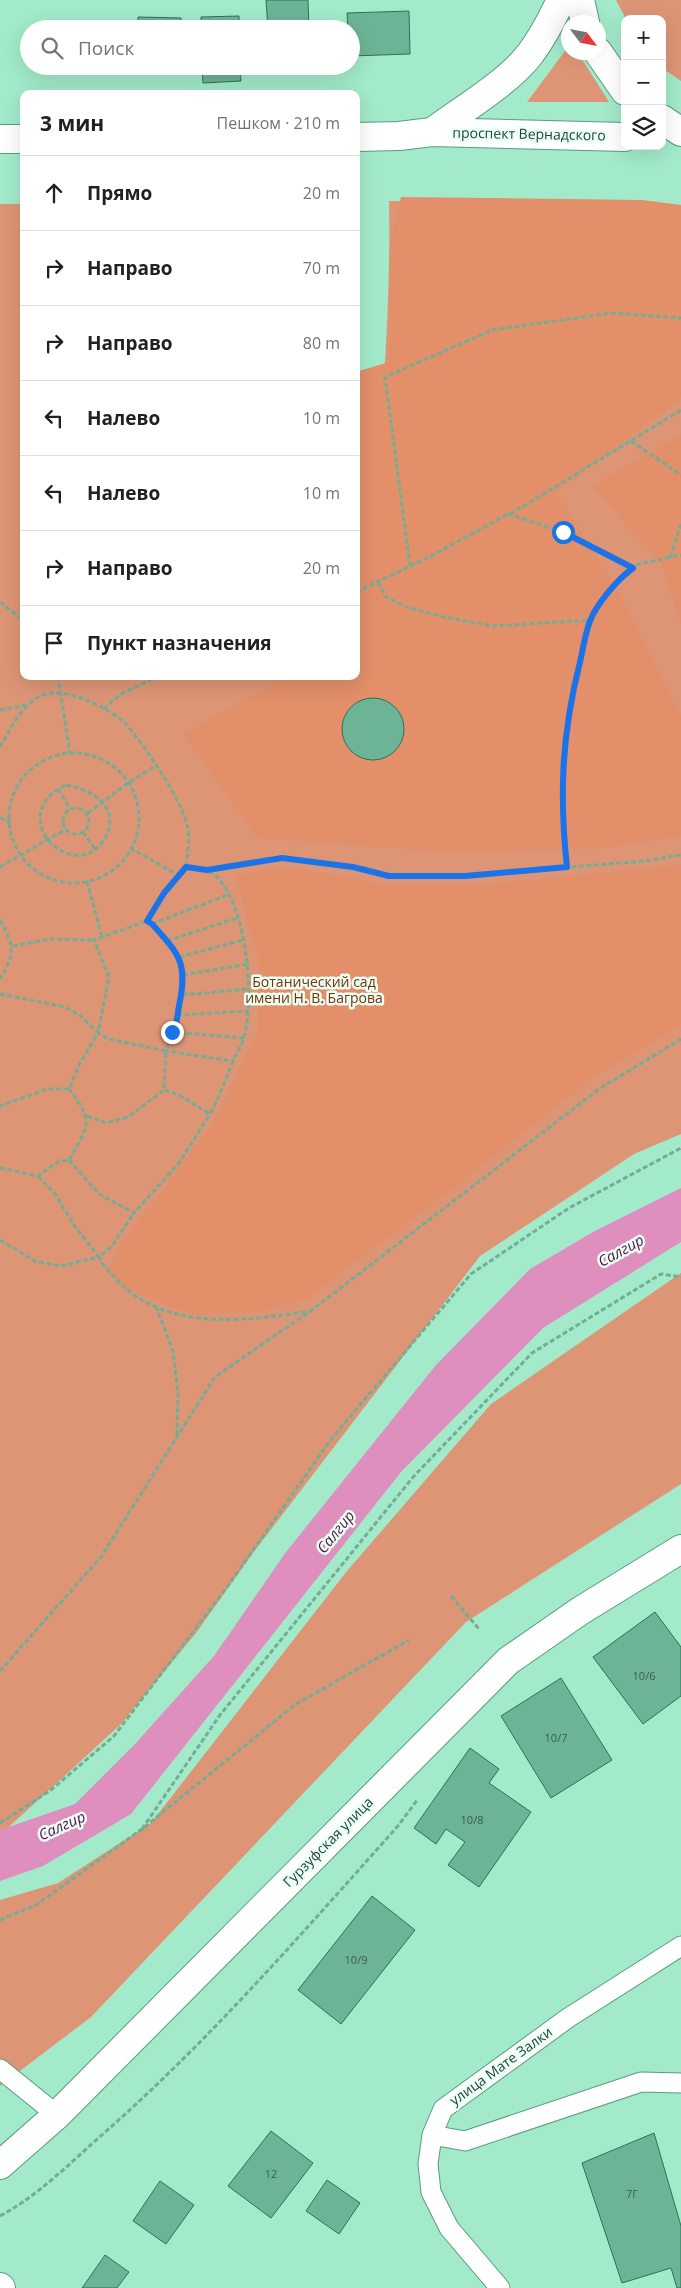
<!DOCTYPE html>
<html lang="ru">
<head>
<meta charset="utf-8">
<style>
  :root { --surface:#fff; --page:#f2f2f2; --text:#202124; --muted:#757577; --line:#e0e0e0 }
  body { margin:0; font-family:"Open Sans",sans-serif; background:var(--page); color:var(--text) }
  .controls { position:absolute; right:15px; top:15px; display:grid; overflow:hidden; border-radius:10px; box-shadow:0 5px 20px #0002 }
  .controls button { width:45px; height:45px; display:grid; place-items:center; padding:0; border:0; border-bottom:1px solid var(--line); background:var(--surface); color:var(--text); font:25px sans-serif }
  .compass { position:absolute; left:561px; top:15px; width:45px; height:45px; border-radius:50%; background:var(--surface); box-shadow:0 5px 20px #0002; rotate:122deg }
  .stop { position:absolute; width:15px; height:15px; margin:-11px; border:4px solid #1a73e8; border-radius:50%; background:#fff }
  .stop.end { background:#1a73e8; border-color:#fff; box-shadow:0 1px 5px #0008 }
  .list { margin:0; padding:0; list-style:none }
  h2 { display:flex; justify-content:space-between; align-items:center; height:65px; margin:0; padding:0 20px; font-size:21px }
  h2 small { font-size:16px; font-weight:400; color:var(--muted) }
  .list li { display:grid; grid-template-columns:32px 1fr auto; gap:15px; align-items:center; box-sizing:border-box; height:75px; padding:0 20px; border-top:1px solid var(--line) }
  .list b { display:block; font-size:19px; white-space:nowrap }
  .list em { font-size:16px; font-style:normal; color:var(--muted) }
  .icon { flex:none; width:28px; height:28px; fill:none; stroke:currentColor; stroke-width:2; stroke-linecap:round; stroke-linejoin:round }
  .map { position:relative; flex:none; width:681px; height:2288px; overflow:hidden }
  .search { position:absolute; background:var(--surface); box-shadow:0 5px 20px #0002; left:20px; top:20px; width:340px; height:55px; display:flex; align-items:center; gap:12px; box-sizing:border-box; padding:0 18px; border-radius:28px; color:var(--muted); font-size:19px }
  .panel { position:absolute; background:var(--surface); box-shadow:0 5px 20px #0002; left:20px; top:90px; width:340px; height:590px; border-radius:10px }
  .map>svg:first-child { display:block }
  .green { fill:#dd9576 }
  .forest { fill:#e28f6a }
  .water { fill:#df8fbd }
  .building { fill:#6db496; stroke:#2a7357 }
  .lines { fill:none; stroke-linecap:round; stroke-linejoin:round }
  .lane-casing { stroke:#569d7f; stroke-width:21 }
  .street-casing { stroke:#569d7f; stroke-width:30 }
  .secondary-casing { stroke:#569d7f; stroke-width:30 }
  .primary-casing { stroke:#569d7f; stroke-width:30 }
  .path { stroke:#74ad94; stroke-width:3; stroke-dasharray:5 2.5; stroke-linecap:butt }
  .lane { stroke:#fff; stroke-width:19 }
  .street { stroke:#fff; stroke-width:28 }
  .secondary { stroke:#fff; stroke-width:28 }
  .primary { stroke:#fff; stroke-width:28 }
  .route { stroke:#1a73e8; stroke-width:6 }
  .labels { text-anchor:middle; stroke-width:5; stroke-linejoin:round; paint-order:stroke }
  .number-label { font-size:11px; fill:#375f4e }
  .street-label { font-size:14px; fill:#254336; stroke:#eafff5 }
  .park-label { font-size:14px; fill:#7b3105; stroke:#eafff5 }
  .water-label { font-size:15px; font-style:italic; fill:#591341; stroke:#eafff5 }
</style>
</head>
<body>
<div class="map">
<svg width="681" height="2288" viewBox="0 0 681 2288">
  <rect width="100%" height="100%" fill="#a2eaca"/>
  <path class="green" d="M616,0H681V81L662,68V19H626Z
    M568,47V52L578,53L609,102H527Z
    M389,201L681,206V1134L634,1154L480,1256L253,1553L196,1633L121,1724L0,1835V204H24V676H356C371,519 392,360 389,201Z
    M681,1273V1484L466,1622L91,2017L0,2086V1900L58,1883L151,1823L347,1571L491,1404Z"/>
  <path class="forest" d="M401,197L642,200L681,205V398L556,492L623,599L681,716V836L596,849L446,852L258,838L183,734L288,676H356V372L389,362L390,243Z
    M681,435V625L662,564L592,486Z
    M681,865V1025L592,1078L464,1180L306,1299L261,1311L193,1315L123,1287L108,1271L123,1240L164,1190L218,1115L258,1032L259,959L235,876L282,868L351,877L388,886H466Z"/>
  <path class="water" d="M681,1188V1242L543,1328L401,1472L131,1814L43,1866L0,1881V1830L75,1804L135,1744L214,1656L286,1552L436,1365L530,1269L593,1232Z"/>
  <path class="building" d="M266,0H308L309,29H268Z
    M409,11L410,54L351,56V29H348L347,13Z
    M239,16V29H201V17Z
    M138,17L181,18V29H138Z
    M94,24V29H49V26Z
    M202,66H240L241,81L203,83Z
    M342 729a31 31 0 1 1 62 0a31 31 0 1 1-62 0Z
    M655,1612L681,1647V1696L643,1724L593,1657Z
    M561,1678L612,1760L551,1798L501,1716Z
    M470,1748L499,1769L489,1783L531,1812L479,1887L448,1865L465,1842L446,1829L436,1844L414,1828Z
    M372,1896L415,1930L341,2024L298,1990Z
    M271,2131L313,2163L271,2218L228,2186Z
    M654,2133L681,2226V2288H677L671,2268L622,2283L582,2163Z
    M327,2180L360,2203L339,2234L306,2211Z
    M160,2181L194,2205L166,2244L133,2221Z
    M105,2255L129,2272L117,2288H82Z"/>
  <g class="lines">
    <g class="lane-casing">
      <path id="lane" d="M0,2069L57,2115
        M432,2135L465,2141L641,2082L681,2083
        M500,2288L449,2228L431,2192L428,2164L432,2135L443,2109L568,2018L681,1946"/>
    </g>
    <g class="street-casing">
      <path id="street" d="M0,2287L1,2288"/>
    </g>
    <g class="secondary-casing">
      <path id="secondary" d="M0,2165L57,2115L508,1661L580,1611L681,1549"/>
    </g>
    <g class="primary-casing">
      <path id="primary" d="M580,0L585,22
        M598,52L625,91
        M662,119L681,132
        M432,132C462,110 509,82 530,54C543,37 552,19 561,0
        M356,137L399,136L432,132L625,137
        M0,139H24"/>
    </g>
    <path class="path" d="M631,441L681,475
      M508,514L563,532L633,569
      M670,557L681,524
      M410,566L385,377L492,330L612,313L681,318
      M378,582L386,597L407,607L439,616L493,626L590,620
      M356,592L429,557L529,503L681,410
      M0,602L24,621
      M58,676L70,754
      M104,709L119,695L158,676
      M0,710L26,705
      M0,747C11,729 22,703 43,695C65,686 110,708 126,724C145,746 183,801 188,829C190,840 187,855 186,867
      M9 818a65 65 0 1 1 130 0a65 65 0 1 1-130 0Z
      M66,785C92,789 122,808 105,838C77,888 0,817 66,785Z
      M58,789L70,809
      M63 821a13 13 0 1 1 26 0a13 13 0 1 1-26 0Z
      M88,813L128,783L155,766
      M0,818L10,822
      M83,832L95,849
      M130,848L178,875
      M0,867L66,829
      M567,867L563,830L562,759L570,701L590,620L619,578L639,564L681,555
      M207,870L282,858L353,867L389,877L465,876L644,861L681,855
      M87,881L102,937
      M0,920C14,946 16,953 0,979
      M147,921L164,893L186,867C198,869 209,869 218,878C247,910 255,997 244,1037C242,1046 236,1053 233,1061C226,1079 219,1097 210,1114L179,1095L164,1090
      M152,924L227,895
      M167,941L237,918
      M13,946L49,939L94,940
      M179,957L243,940
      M183,975L248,964
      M0,994L65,1007L81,1016L98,1033L80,1063L69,1089H47L0,1106
      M182,995L248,989
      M177,1015L248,1011
      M172,1032L244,1038
      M87,1116L106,1123L128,1117L164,1090L166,1051L109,1039L98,1033L109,977L94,940L147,921L152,924C161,933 174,945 179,957C191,984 175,1026 166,1051L233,1061
      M69,1160L99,1194L134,1213L179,1163L210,1114
      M0,1168L38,1176L59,1161L69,1160C88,1126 95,1122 69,1089
      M38,1176L55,1194L74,1225L99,1257L112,1246L134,1213
      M0,1240L35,1261L61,1266L99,1257C103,1267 111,1273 118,1281C167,1332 247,1321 310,1311
      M156,1306L173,1351L178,1394L177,1435
      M451,1596L479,1629
      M0,1671L101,1557L215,1377L312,1310L599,1089L681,1039
      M0,1823L51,1790L114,1736L227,1587L332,1438L471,1274L569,1208L681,1148
      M142,1829L220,1715L414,1476L532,1353L661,1274L681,1277
      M0,1920L36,1905L142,1829L296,1704L409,1640
      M0,2216C39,2195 70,2163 103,2134C210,2040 303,1932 398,1826L418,1799"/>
    <use href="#lane" class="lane"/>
    <use href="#street" class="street"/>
    <use href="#secondary" class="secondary"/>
    <use href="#primary" class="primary"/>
  </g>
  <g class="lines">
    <path class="route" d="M172,1032C178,1024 177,1015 179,1006C188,963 180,955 152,924L147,921L164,893L186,867L207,870L282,858L353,867L389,876H465L567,867C559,794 562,733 580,662C583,649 585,634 590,621C597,603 618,579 633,568L563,532"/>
  </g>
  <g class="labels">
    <g class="number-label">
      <text x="644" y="1680">10/6</text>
      <text x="556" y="1742">10/7</text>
      <text x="472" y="1824">10/8</text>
      <text x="356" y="1964">10/9</text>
      <text x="271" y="2178">12</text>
      <text x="632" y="2198">7Г</text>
    </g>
    <g class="street-label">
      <text transform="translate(529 134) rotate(1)" y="5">проспект Вернадского</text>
      <text transform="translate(328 1842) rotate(-45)" y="5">Гурзуфская улица</text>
      <text transform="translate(501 2066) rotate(-36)" y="5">улица Мате Залки</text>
    </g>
    <g class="park-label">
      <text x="314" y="987">Ботанический сад<tspan x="314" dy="16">имени Н. В. Багрова</tspan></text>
    </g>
    <g class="water-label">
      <text transform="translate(621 1251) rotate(-29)" y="5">Салгир</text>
      <text transform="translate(336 1532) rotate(-51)" y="5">Салгир</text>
      <text transform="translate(62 1826) rotate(-24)" y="5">Салгир</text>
    </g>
  </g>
</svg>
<div class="controls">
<button>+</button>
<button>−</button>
<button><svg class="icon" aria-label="layers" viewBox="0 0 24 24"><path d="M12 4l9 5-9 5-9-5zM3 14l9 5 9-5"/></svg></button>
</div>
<svg class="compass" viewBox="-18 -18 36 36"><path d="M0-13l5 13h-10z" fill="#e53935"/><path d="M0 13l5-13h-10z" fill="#757577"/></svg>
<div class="stop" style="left:563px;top:532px"></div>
<div class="stop end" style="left:172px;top:1032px"></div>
<div class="search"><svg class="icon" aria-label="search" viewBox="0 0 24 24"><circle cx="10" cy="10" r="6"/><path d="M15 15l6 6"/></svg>Поиск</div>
<section class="panel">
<h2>3 мин<small>Пешком · 210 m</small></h2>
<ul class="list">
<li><svg class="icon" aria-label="ahead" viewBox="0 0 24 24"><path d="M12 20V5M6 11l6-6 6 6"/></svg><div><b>Прямо</b></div><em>20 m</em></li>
<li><svg class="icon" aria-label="right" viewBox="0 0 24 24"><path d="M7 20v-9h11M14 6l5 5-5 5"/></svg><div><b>Направо</b></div><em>70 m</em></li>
<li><svg class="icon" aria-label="right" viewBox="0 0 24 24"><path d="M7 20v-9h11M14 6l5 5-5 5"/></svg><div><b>Направо</b></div><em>80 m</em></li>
<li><svg class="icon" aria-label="left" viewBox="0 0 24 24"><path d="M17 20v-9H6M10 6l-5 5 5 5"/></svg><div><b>Налево</b></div><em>10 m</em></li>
<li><svg class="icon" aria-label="left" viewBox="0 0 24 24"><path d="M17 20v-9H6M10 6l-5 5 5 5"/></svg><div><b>Налево</b></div><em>10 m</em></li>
<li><svg class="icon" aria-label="right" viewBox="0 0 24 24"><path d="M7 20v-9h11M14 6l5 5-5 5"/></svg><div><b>Направо</b></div><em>20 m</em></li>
<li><svg class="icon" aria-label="arrive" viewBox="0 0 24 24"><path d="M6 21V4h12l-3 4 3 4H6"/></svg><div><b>Пункт назначения</b></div></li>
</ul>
</section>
</div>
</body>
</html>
